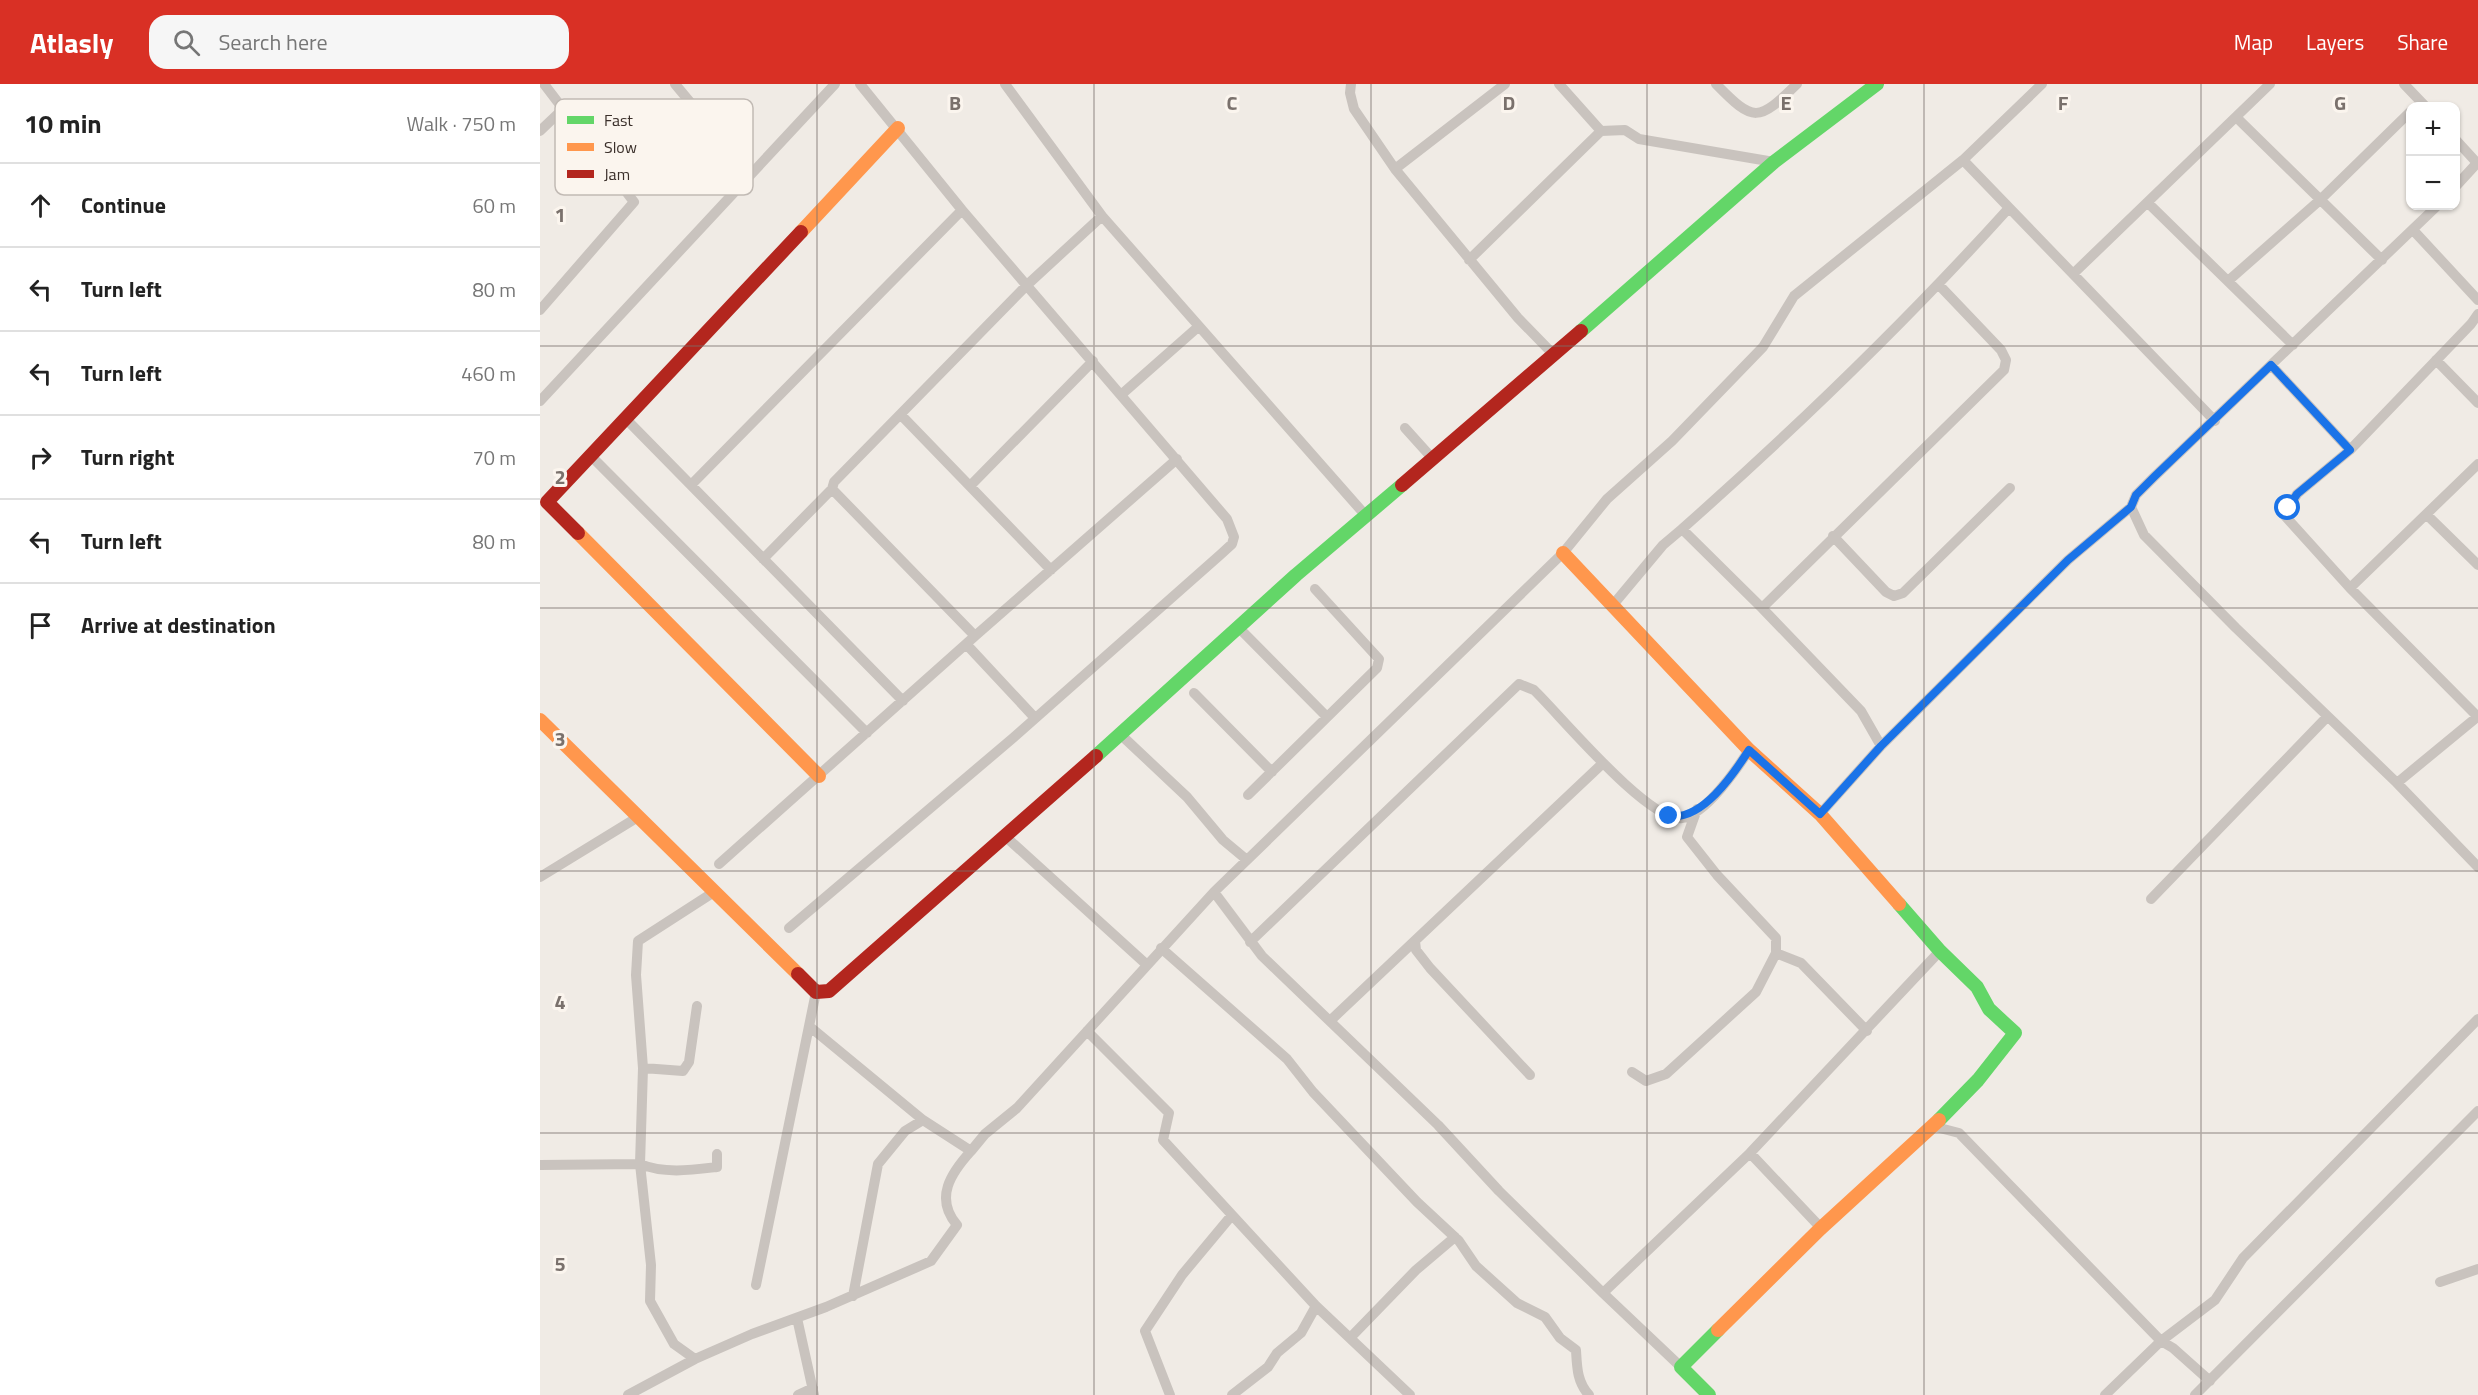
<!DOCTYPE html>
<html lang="en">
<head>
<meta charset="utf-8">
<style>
  :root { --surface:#fff; --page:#f6f6f6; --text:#222; --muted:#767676; --line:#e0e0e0; --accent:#d93025 }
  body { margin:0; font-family:"Titillium Web",sans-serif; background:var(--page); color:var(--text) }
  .controls { position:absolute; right:18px; top:18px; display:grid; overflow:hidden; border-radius:12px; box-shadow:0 2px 4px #0004 }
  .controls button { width:54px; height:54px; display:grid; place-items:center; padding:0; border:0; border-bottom:2px solid var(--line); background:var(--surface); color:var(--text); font:30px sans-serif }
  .stop { position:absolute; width:18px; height:18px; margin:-14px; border:4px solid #1a73e8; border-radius:50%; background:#fff }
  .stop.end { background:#1a73e8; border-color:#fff; box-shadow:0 2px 6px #0008 }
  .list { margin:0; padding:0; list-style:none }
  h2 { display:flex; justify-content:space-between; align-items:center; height:78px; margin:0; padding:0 24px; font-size:26px }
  h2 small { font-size:20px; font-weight:400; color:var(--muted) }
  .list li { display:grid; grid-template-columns:39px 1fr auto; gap:18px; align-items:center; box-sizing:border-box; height:84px; padding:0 24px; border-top:2px solid var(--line) }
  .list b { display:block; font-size:22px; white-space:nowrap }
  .list em { font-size:20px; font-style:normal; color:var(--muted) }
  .icon { flex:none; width:33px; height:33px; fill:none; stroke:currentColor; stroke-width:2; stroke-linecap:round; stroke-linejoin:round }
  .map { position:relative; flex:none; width:1938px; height:1311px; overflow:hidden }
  header { display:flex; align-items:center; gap:36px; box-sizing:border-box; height:84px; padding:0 30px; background:var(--accent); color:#fff }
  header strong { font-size:28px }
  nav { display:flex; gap:33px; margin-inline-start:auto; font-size:21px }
  .search { width:420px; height:54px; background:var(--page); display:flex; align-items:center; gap:15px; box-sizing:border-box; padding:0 21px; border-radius:18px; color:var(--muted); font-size:22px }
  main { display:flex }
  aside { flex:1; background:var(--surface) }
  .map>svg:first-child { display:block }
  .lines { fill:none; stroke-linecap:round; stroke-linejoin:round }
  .street { stroke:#c9c3be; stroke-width:10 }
  .fast { stroke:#63d668; stroke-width:14 }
  .slow { stroke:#ff974d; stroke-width:14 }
  .jam { stroke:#b3261e; stroke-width:14 }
  .route { stroke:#1a73e8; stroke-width:8 }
  .grid { fill:none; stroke:#7a716c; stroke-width:1.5; stroke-opacity:0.55 }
  .key { fill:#fbf5ee; stroke:#c1bab4; stroke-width:1.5 }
  .key-label { font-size:16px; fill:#3b302b }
  .grid-label { font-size:20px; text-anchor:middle; font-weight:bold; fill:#7a716c; stroke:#fbf5ee; stroke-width:6; stroke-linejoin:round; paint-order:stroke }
</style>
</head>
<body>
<header>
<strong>Atlasly</strong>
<div class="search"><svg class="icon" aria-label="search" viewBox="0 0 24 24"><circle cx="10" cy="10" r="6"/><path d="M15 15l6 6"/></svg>Search here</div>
<nav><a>Map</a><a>Layers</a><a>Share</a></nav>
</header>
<main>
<aside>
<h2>10 min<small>Walk · 750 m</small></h2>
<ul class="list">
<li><svg class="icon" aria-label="ahead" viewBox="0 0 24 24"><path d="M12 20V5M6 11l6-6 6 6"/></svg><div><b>Continue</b></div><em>60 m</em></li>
<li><svg class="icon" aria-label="left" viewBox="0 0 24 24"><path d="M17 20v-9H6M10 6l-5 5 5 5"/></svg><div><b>Turn left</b></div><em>80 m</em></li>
<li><svg class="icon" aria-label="left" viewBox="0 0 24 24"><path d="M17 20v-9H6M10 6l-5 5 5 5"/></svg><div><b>Turn left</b></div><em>460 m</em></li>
<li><svg class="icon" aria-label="right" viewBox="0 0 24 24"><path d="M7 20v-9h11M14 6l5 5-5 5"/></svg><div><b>Turn right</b></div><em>70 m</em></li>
<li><svg class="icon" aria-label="left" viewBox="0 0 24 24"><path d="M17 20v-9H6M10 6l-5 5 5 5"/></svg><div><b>Turn left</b></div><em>80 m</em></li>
<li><svg class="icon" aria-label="arrive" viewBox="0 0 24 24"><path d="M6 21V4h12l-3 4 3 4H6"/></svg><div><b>Arrive at destination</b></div></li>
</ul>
</aside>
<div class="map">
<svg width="1938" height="1311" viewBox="0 0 1938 1311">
  <rect width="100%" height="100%" fill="#f0ebe5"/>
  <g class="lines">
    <path class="street" d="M135,0L210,90
      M465,0L562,132L827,433
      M811,0L810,9L814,25L855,85L978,234L1014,271
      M1019,0L1061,47
      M1176,0C1214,39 1218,38 1257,0
      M1864,0L1885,22
      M1696,33L1842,176
      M0,47L23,25
      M1916,56L1937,79
      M1423,76L1675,337
      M855,85L965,0
      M1916,102L1938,78
      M1608,119L1753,261
      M562,132L487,201L294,398L292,405L435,552L637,375
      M1873,146L1938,216
      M929,176L1061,47L1085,46L1099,55L1234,78
      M1533,190L1730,0
      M1688,197L1780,116L1870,28
      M0,226L94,118L4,0
      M1938,230L1931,240L1810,366L1757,410L1745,432L1810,504L1938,633
      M1896,276L1938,319
      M1731,281L1810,366
      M582,310L658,243
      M0,317L295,0
      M361,331L511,486
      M86,335L363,617
      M865,344L892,374
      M51,372L327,649
      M151,401L422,126
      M431,401L553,277
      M1591,423L1604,451L1696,544L1857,699L1938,783
      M1887,431L1938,481
      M1142,445C1256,344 1366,238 1468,125
      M1293,452L1346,508L1354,512L1363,509L1470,404
      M223,475L292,405
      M1810,504L1938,380
      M1072,522L1123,461L1142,445L1222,524L1321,627L1341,662
      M1222,524L1464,286L1466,276L1461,266L1399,201
      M698,543L787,633
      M427,561L495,634
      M654,609L732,688
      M580,650L647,713L683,756L707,776
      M1857,699L1937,633
      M708,711L837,584L839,575L775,505
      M1280,730L1341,662L1528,476L1591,423L1596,411L1615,392L1897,122
      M466,753L606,880
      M179,780L435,552
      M0,793L98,733
      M674,808L722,872L898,1041L959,1107L1063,1209L1141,1283
      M1611,815L1787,633
      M249,844L473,654L680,471L692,460L694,453L687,435L422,126L320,0
      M875,857L876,866L890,884L990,991
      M710,858L979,600L994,606C1020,631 1109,739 1142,734C1166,730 1197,685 1209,666
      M621,864L747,975L773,1008L877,1118L919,1157L936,1182L977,1219L1005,1233L1020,1254L1036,1266C1037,1283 1037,1298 1049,1311
      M1236,869L1261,879L1327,947
      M791,936L1063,679
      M269,942L383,1036L431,1067L445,1050L477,1024L674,808L1023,469L1067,415L1132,357L1223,263L1254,212L1423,76L1502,0
      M547,947L629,1029L623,1056L776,1222L870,1311
      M103,984L143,987L149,978L157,922
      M1092,988L1106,997L1126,990L1216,908L1236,869V854L1177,791L1147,753L1157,725
      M1392,1042L1419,1049L1621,1257L1633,1264L1670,1297
      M1210,1069L1281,1144
      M0,1081L100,1080C124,1090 152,1086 177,1083V1070
      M1900,1198L1938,1185
      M216,1201L276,908
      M1063,1209L1210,1069L1400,867
      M313,1212L338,1080L365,1047L383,1036
      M257,1234L274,1311
      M810,1254L876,1186L915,1153
      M155,1275L134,1260L110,1217L111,1181L100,1080L103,984L96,891L98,857L174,808
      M88,1311L155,1275L212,1250L286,1223L391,1177L417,1141C394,1114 411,1089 431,1067
      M258,1311L273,1304
      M630,1311L605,1247L642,1191L692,1131
      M692,1311L728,1283L737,1269L761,1249L776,1222
      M1565,1311L1621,1257L1675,1216L1703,1174L1938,935
      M1655,1311L1938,1027"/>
    <path class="fast" d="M1041,247L1234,78L1337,0
      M556,672L756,491L862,401
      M1359,820L1400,867L1437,903L1449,925L1475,949L1438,996L1399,1036
      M1169,1311L1141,1283L1178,1246"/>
    <path class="slow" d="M261,148L358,44
      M38,449L279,692
      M1023,469L1209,666L1280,730L1359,820
      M0,636L258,890
      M1178,1246L1280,1145L1399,1036"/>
    <path class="jam" d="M862,401L1041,247
      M38,449L7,418L261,148
      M258,890L276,908L289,907L556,672"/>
  </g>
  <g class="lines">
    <path class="route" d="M1129,732C1162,737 1193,691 1209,666L1280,730L1341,662L1528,476L1591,423L1596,411L1615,392L1731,281L1810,366L1757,410L1748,424"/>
  </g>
  <path class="grid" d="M277,0V1311M554,0V1311M831,0V1311M1107,0V1311M1384,0V1311M1661,0V1311M0,262H1938M0,524H1938M0,787H1938M0,1049H1938"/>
  <rect x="15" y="15" width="198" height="96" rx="9" class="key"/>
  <rect x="27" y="32" width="27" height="8" fill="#63d668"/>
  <rect x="27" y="59" width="27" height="8" fill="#ff974d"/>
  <rect x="27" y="86" width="27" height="8" fill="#b3261e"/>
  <g class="key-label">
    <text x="64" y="42">Fast</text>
    <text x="64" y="69">Slow</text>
    <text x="64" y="96">Jam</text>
  </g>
  <g class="grid-label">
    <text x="415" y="26">B</text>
    <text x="692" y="26">C</text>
    <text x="969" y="26">D</text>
    <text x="1246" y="26">E</text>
    <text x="1523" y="26">F</text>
    <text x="1800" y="26">G</text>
    <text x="20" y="138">1</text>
    <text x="20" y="400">2</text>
    <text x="20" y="662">3</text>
    <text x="20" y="925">4</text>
    <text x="20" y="1187">5</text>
  </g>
</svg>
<div class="controls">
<button>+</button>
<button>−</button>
</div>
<div class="stop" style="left:1748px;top:424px"></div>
<div class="stop end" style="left:1129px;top:732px"></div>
</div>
</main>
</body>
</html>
